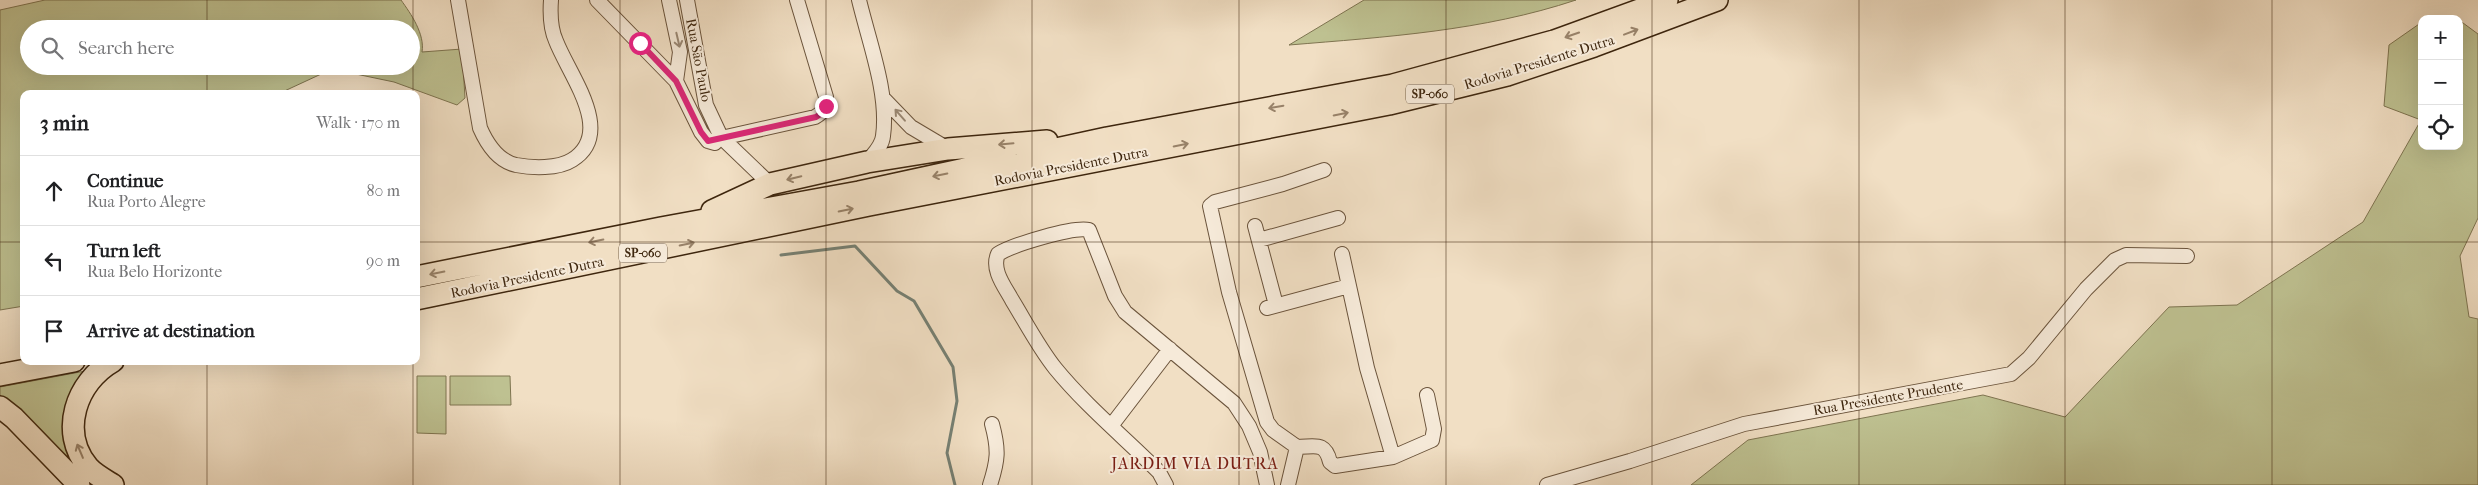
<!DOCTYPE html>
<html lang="en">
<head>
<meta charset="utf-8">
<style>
  :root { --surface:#fff; --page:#f6f6f6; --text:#202124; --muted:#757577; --line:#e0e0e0 }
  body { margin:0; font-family:"IM FELL French Canon",serif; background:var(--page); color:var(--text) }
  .controls { position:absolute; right:15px; top:15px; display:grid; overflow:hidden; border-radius:10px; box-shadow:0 5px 20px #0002 }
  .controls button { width:45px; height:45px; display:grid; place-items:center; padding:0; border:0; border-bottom:1px solid var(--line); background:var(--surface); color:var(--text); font:25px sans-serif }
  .stop { position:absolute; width:15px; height:15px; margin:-11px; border:4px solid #db2777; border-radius:50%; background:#fff }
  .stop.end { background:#db2777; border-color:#fff; box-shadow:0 1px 5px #0008 }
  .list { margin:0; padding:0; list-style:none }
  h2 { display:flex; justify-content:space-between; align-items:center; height:65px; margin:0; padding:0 20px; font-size:21px }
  h2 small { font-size:16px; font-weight:400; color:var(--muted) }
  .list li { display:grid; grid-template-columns:32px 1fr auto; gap:15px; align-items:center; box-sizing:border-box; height:70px; padding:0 20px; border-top:1px solid var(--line) }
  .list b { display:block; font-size:19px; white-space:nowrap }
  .list p { margin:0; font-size:16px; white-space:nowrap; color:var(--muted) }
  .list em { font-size:16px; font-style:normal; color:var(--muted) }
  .icon { flex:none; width:28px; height:28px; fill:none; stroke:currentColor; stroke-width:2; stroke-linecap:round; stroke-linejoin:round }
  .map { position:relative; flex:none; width:2478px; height:485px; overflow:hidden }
  .search { position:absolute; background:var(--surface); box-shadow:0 5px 20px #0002; left:20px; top:20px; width:400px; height:55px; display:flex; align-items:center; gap:12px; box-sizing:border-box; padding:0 18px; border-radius:28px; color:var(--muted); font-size:19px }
  .panel { position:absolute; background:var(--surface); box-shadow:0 5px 20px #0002; left:20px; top:90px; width:400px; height:275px; border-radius:10px }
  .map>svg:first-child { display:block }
  .green { fill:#bec191; stroke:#7e7450; fill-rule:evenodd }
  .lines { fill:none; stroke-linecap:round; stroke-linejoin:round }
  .stream { stroke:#768073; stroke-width:3 }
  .minor-casing { stroke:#6b543c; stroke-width:16 }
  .highway-casing { stroke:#3e260e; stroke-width:24 }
  .minor { stroke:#f6ead9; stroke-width:14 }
  .highway { stroke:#f1dfc4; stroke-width:21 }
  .oneway { stroke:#988269 }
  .oneway2 { stroke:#9a8874 }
  .route { stroke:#db2777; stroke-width:6 }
  .grid { fill:none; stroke:#3e260e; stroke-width:1; stroke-opacity:0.55 }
  .labels { text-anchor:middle; stroke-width:4; stroke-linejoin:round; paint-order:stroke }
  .shield { fill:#f6ead9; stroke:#75614b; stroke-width:1 }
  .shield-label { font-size:12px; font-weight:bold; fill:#3e260e }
  .street-label { font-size:14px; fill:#3e260e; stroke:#f6ead9 }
  .quarter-label { font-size:16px; letter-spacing:1px; fill:#7a1f14; stroke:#f6ead9 }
</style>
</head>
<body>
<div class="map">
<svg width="2478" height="485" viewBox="0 0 2478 485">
  <rect width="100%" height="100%" fill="#f1dfc4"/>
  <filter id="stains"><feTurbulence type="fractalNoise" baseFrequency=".004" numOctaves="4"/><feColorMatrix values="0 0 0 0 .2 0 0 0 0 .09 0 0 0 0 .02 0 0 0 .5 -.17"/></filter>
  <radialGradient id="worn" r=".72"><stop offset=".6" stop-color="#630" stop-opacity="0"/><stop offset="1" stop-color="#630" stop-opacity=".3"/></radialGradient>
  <path class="green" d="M45,0H401C411,14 425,34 422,52L462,49L465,98L457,105L394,82L332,69L278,94H24V306L0,310V10ZM29,29H411V66H29Z
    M1364,0H1576C1483,31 1386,37 1289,45Z
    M2459,20L2478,34V218L2460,256L2469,317L2478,319V485H1691L1748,440L1983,395L2065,417L2169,307L2237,305L2363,222L2421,120L2384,106L2389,45L2422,22V146H2459Z
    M96,369L69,412L104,485H87L0,398V387Z
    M417,376H446V434L417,433Z
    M450,376H510L511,405H450Z"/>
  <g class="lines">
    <path class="stream" d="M781,255L855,246L897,291L914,301L953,367L957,401L947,453L955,485"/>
    <g class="minor-casing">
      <path id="minor" d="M458,0L480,128C487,144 498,161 516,165C532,168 558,169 572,160C616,133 569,75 556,41C550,28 550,14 551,0
        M597,0L676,81L701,132L708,141L715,143
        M669,0L680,52L676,81
        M687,0L706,105L721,137L770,184
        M859,0C869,42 889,94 883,136C882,147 873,154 867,162
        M883,98L911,127L948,149
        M708,141L815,117C824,112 826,107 826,97L797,0
        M1255,226L1276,305
        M1259,240L1338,218
        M1342,254L1367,368L1393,457
        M1267,308L1349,286
        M1111,426L1170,349
        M1297,447C1315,447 1325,441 1330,462L1335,466L1393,457L1432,440L1434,429L1427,395
        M990,485C998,460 999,450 992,424
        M1166,485L1159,472C1125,438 1086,406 1055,368C1039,348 1026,323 1012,300C1005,287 991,270 998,254C1012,245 1074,226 1089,230L1115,296L1125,312L1234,403L1249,426L1260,452L1267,485
        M1288,485L1297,447L1273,430L1267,422L1229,292L1210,206L1215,202L1283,184L1324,170
        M1547,485L1630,461L1744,424L2011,374L2029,358L2086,289L2115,260L2126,255L2187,256"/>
    </g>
    <g class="highway-casing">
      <path id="highway" d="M712,211L770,184L867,162L948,149L1047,141
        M416,277L661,228L859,192L1107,138L1393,85L1554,41L1667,0
        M416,299L869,205L1389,104L1507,75L1594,46L1717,0
        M113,361C76,382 59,432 88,467C94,474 105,480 113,485
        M0,375L74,361
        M0,407L14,418L79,485"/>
    </g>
    <use href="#minor" class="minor"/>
    <use href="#highway" class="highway"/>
  </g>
  <defs><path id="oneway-shaft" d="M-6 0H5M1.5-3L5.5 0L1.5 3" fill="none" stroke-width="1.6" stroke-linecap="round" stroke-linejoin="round" transform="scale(1.25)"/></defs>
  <g class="oneway">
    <use href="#oneway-shaft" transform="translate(1631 32) rotate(-21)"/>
    <use href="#oneway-shaft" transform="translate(1572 35) rotate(161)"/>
    <use href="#oneway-shaft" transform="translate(1276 107) rotate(170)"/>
    <use href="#oneway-shaft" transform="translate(1341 114) rotate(-11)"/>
    <use href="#oneway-shaft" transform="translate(1006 144) rotate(175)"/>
    <use href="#oneway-shaft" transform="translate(1181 145) rotate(-11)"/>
    <use href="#oneway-shaft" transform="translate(940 175) rotate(168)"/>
    <use href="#oneway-shaft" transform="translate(794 178) rotate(167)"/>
    <use href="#oneway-shaft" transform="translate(846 210) rotate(-12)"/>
    <use href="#oneway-shaft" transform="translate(596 241) rotate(169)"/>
    <use href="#oneway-shaft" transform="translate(687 244) rotate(-12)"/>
    <use href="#oneway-shaft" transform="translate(437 273) rotate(169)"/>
    <use href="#oneway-shaft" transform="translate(80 451) rotate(-113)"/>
  </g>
  <g class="oneway2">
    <use href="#oneway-shaft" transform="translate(678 40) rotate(77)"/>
    <use href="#oneway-shaft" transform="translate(900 115) rotate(-131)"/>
  </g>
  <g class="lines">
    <path class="route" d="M640,43L676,81L701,132L708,141L816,117L822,113L826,106"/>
  </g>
  <path class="grid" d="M207,0V29M413,0V94M620,0V485M826,0V485M1032,0V485M1239,0V485M1446,0V485M1652,0V485M1859,0V485M2065,0V485M2272,0V485M207,66V94M0,242H24M416,242H2478M207,361V485M413,361V485"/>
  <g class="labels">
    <g class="shield">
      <rect x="1406" y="84.5" width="48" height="19" rx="4"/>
      <rect x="619" y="243.5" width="48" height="19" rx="4"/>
    </g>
    <g class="shield-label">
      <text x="1430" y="98">SP-060</text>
      <text x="643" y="257">SP-060</text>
    </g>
    <g class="street-label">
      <text transform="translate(699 60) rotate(79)" y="5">Rua São Paulo</text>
      <text transform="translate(1539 62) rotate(-17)" y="5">Rodovia Presidente Dutra</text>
      <text transform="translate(1071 166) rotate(-11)" y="5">Rodovia Presidente Dutra</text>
      <text transform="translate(527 277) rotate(-12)" y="5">Rodovia Presidente Dutra</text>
      <text transform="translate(1888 397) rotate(-10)" y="5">Rua Presidente Prudente</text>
    </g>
    <g class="quarter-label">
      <text x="1195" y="469">JARDIM VIA DUTRA</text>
    </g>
  </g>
  <rect width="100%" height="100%" filter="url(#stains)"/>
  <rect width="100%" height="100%" fill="url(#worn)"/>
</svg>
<div class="controls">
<button>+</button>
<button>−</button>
<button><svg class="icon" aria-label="locate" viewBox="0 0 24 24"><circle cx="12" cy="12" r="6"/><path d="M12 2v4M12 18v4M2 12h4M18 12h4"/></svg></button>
</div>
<div class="stop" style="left:640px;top:43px"></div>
<div class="stop end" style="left:826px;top:106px"></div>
<div class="search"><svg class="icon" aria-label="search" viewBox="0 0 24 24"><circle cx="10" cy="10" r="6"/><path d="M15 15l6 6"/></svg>Search here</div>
<section class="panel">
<h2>3 min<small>Walk · 170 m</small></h2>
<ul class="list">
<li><svg class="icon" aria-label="ahead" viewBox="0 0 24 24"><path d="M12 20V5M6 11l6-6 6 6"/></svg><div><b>Continue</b><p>Rua Porto Alegre</p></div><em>80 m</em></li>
<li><svg class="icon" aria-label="left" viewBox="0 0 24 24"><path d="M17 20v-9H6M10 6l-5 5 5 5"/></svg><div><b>Turn left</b><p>Rua Belo Horizonte</p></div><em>90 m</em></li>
<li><svg class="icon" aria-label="arrive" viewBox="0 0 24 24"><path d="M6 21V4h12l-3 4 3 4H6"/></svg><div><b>Arrive at destination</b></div></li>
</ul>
</section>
</div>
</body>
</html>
